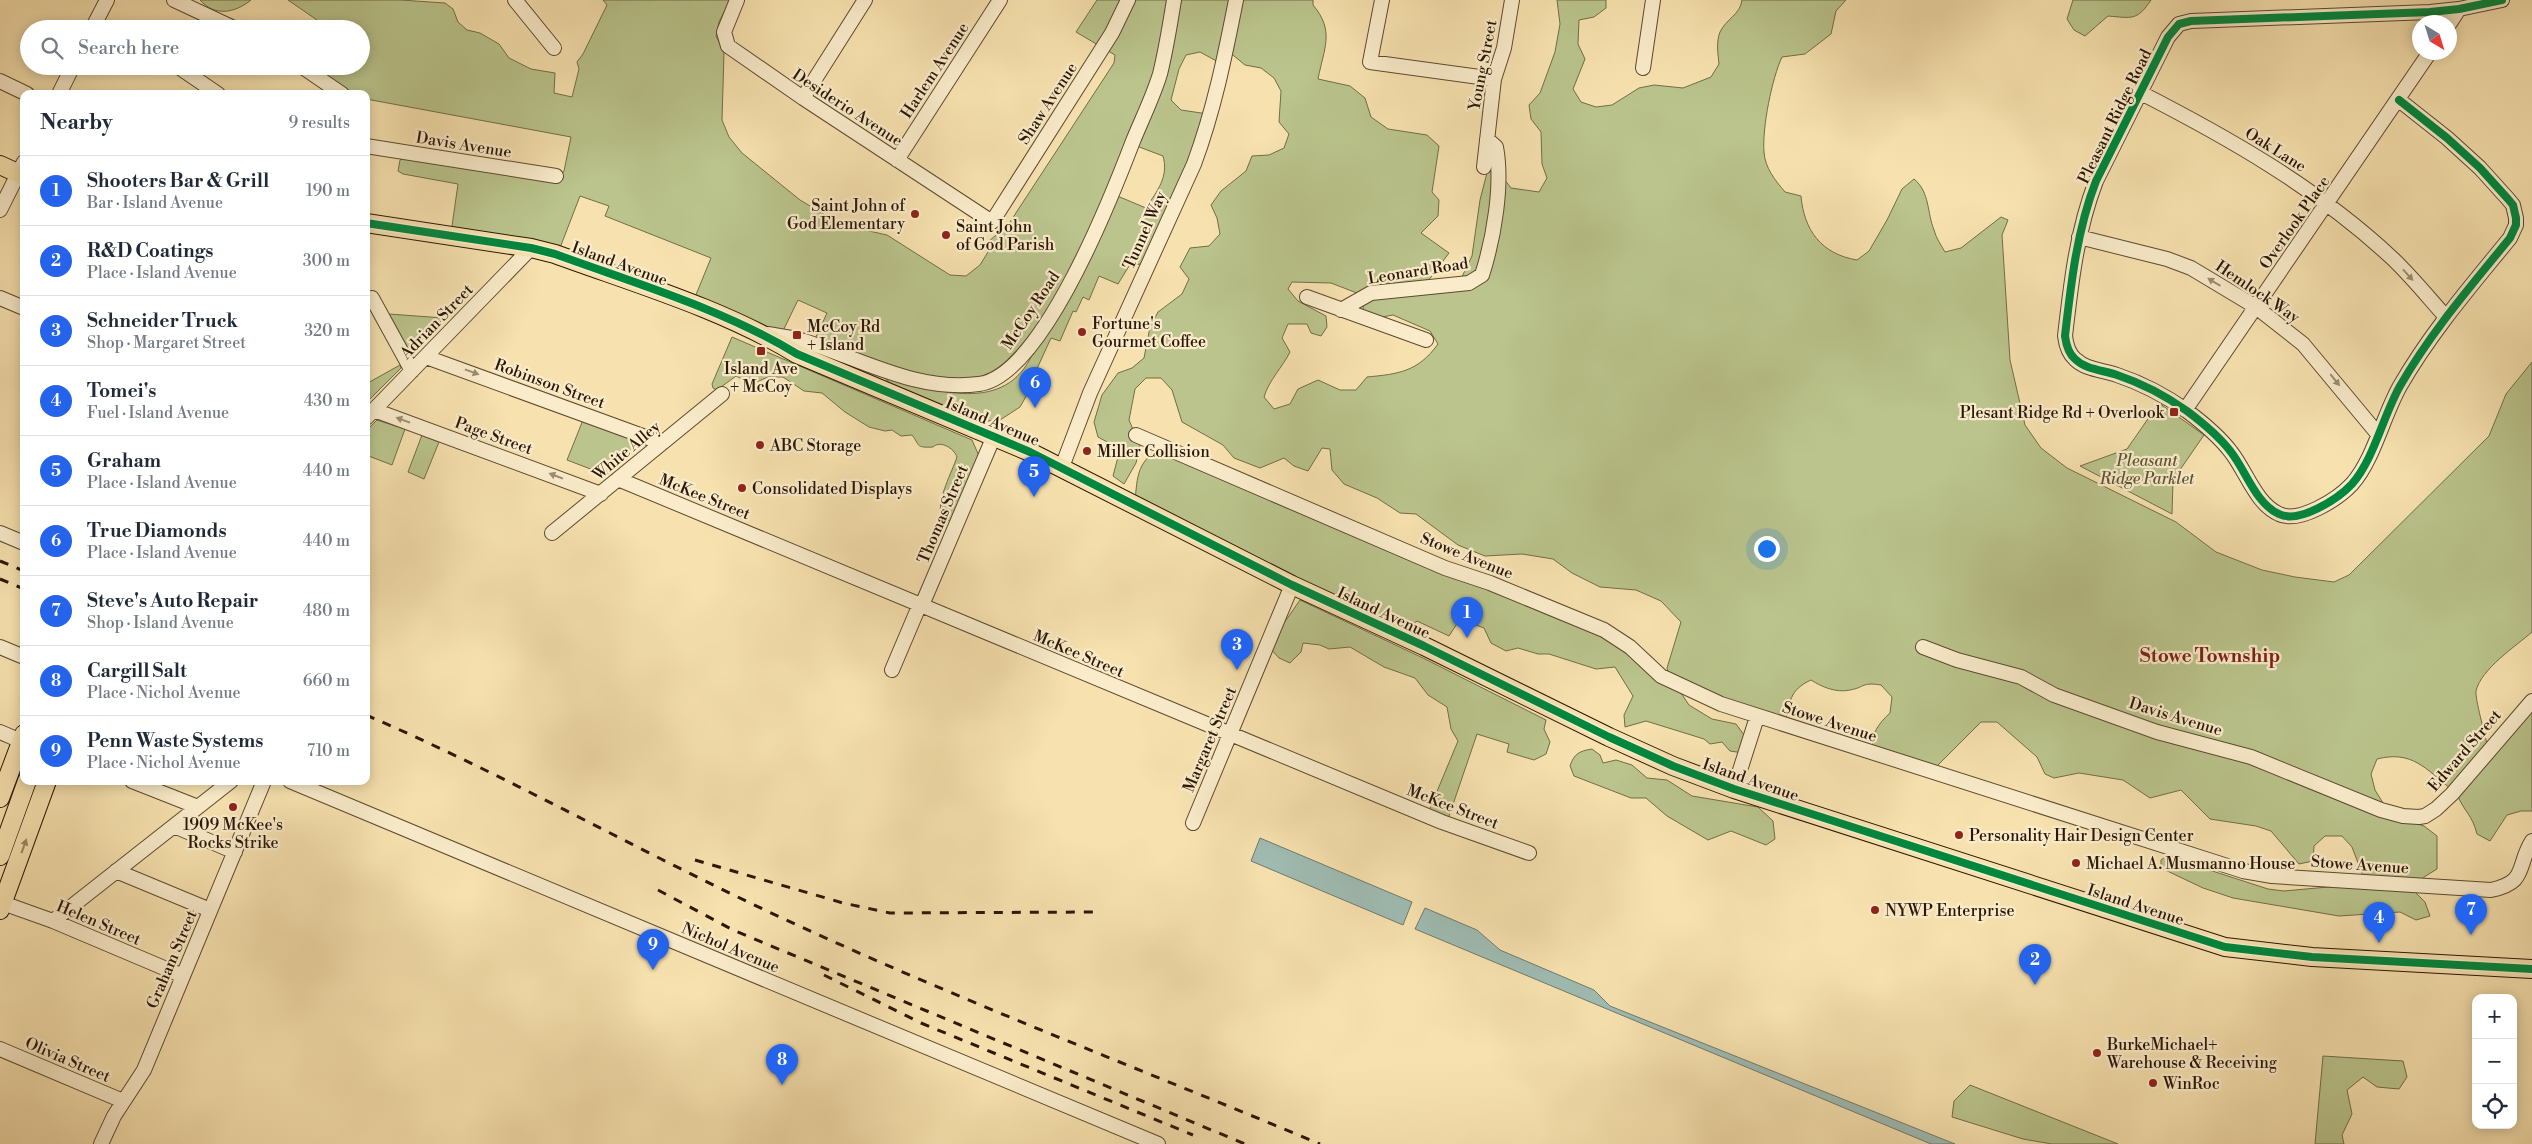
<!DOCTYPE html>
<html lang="en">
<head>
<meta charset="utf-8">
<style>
  :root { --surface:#fff; --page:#f2f2f3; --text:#1f2937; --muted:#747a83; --line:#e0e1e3; --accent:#2563eb }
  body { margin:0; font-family:"Libre Bodoni",serif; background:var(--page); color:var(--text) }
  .controls { position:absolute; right:15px; bottom:15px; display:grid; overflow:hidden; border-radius:10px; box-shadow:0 2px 12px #0003 }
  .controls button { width:45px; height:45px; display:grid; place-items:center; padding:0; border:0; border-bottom:1px solid var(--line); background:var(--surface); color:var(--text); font:25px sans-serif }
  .compass { position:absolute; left:2412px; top:15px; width:45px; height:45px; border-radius:50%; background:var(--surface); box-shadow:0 2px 12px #0003; rotate:142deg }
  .you { position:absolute; left:1766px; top:548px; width:18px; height:18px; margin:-12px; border:4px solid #fff; border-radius:50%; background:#1a73e8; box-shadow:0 0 0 8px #1a73e833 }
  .badge { display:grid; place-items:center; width:32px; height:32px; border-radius:50%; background:var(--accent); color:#fff; font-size:16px; font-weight:700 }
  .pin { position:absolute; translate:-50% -41px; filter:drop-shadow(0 1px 2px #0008) }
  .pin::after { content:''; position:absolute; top:26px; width:18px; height:15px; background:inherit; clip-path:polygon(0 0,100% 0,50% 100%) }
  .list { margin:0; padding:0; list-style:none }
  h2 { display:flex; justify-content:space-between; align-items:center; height:65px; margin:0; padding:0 20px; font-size:21px }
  h2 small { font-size:16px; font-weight:400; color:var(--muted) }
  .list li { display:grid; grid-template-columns:32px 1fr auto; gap:15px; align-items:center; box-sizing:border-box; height:70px; padding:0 20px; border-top:1px solid var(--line) }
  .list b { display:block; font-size:19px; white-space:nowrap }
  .list p { margin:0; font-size:16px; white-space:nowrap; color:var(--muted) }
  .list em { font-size:16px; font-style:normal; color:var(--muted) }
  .icon { flex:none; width:28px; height:28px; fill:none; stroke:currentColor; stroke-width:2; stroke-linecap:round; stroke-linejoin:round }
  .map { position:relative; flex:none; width:2532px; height:1144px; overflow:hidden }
  .search { position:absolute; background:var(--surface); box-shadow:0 2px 12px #0003; left:20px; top:20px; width:350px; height:55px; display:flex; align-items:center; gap:12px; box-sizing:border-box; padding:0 18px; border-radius:28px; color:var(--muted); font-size:19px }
  .panel { position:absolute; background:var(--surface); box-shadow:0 2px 12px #0003; left:20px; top:90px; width:350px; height:695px; border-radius:10px }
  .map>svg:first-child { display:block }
  .green { fill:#bac48c; stroke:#726d48 }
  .water { fill:#9fbcb3; stroke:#717a6d }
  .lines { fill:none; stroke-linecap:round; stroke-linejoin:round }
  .minor-casing { stroke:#5e4930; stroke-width:16 }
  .major-casing { stroke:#2b1605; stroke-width:20 }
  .minor { stroke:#faeccb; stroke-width:14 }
  .major { stroke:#f7e2af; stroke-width:18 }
  .rail { stroke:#2b1605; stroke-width:3; stroke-dasharray:9 9; stroke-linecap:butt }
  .cycleway-casing { stroke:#faeccb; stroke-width:11 }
  .cycleway { stroke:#00873e; stroke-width:8 }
  .oneway { fill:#9d8c72 }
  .oneway2 { fill:#9b8662 }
  .poi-dot { fill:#8f2418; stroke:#faeccb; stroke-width:2 }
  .labels { text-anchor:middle; stroke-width:4.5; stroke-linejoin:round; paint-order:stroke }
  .street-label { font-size:16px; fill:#2b1605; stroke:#faeccb }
  .poi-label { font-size:16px; fill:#2b1605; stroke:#faeccb; text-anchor:start }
  .park-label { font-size:16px; font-style:italic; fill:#5d5334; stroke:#faeccb }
  .quarter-label { font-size:19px; font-weight:bold; fill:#7a1f14; stroke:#faeccb }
</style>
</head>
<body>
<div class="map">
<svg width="2532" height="1144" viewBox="0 0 2532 1144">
  <rect width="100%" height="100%" fill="#f7e2af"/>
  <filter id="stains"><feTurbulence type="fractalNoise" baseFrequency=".004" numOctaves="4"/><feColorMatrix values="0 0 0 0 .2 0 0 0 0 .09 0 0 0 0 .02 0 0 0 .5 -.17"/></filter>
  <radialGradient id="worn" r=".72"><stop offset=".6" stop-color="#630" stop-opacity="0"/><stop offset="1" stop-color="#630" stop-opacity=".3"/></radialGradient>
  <path class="green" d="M200,0H251C235,13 215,17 200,0Z
    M288,0H401L445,3L453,9L458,22L467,30L480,33L499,44L509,58L531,69L555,73L554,93L572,97L579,69L577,62L583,54L607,5L603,0H730L719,22L716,36L724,53L722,120L729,137L742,153L800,200L842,225L887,235L950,275L966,276L980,265L988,252L989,241L1008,225L1114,63L1115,55L1076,32L1097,0H1175L1160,74L1058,304L1000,374L970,384L933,380L814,341L827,313L798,300L782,333L693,302L711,258L605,216L609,206L580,196L558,253L451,233L458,184L403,174L398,171L400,160L405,157L558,179L564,171L571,137L366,99V94H346L317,75L323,66H361V29H330Z
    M1179,0H1234L1220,63L1200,52L1186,55L1179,69L1171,100L1181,110L1208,114L1146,263L1129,266L1118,284L1099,276L1089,300L1083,297L1076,312L1073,311L1060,341L1051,338L1035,373L1037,377L1020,407L1000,420L975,422L894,388L885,378C936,390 1005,416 1033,353L1029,349L1115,195L1146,208C1157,191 1169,177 1163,156L1134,145Z
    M1242,0H1313V5C1335,31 1324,48 1318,79L1350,86L1365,98L1371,117L1388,129L1427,135L1439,146L1432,192L1439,200L1438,216L1421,233L1449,253L1425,285L1362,295L1331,283L1292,282L1288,289L1298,301L1326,316L1327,327L1321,336L1311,333L1307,324H1288L1282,338L1290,352C1282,368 1269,380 1264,397L1274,409L1290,404L1298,389L1318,380L1340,390H1356L1367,377C1398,374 1418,372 1438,344L1430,331L1393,315L1371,319L1363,310L1364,298L1458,285L1472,256L1480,200L1490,161L1511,188L1539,192L1547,178L1542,164L1541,132L1531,119L1529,105L1540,93L1555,52L1560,24L1557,0H1606V8L1594,17L1579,20L1578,44L1585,59L1573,89L1581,102L1596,107L1612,105L1639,88L1654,85L1683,88L1711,77L1719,64C1718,54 1716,42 1720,32C1726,19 1740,15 1742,0H1846L1836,11L1831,34L1805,54L1782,57C1772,78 1762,128 1764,152C1765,168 1775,180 1785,192L1801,196C1804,230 1821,254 1857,260L1869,251L1887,220L1902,189L1914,179C1930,192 1927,213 1934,230C1936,238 1941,245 1945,252L1961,248L2001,217L2008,220L2002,235L2010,360L2025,425L2041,448L2067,468L2176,522L2216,552L2262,570L2295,577L2334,582L2349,575L2489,436L2506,394L2532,362V632C2516,646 2481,669 2476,691C2475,699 2485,734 2487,744L2451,789C2426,769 2412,750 2377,759L2371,774L2375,790L2383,803L2393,816L2424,826L2437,836V869L2424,877L2415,892L2425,902L2430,916L2416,920L2400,912L2339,916L2233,898L2203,888L2161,868V860L2166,856L2268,889L2284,891L2350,885L2363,876L2352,847L2342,836H2325L2314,846L2313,861L2299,864L2271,831L2256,826L2210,819L2181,790L2150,798L2123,780L2079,773L2054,778L2045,774L2037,757L1997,722H1981L1933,770L1872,751C1871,734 1878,724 1890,713L1892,697L1881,685C1861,682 1866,687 1850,690C1836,693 1822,687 1811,680C1789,690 1790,702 1785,724L1669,676L1667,668L1681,622L1661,601L1636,590L1600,587L1572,573L1553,559L1522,554L1485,556L1458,545L1416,514L1400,513L1377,498L1344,484L1332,470L1330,449L1322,448L1308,471L1294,466L1284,458L1260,468L1234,458L1223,445L1182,422L1172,390L1161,378H1146L1135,389L1129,420L1140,446L1136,463L1124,484L1113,476L1118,457L1111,444L1098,437L1094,422L1102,395L1118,373L1132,368L1144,358L1150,327L1158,312L1182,294L1189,279L1180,267L1190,248L1209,246L1220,234L1217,218L1211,205L1221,191L1246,171L1252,156L1269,155L1284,148L1289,134L1279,122L1281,91L1274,78L1261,68L1245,65L1228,51Z
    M2073,0H2151C2137,21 2132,18 2108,16L2085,36L2074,30L2067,19Z
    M389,314L444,318L410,352Z
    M732,337L972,440L979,456L952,523L941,515C937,499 952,472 957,457C954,448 940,440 933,447C915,448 920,445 912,435L901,436L892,430L885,431L869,427L845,412L822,393L804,391L783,377H768L752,384L736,376L717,390L713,388L712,384Z
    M400,365L401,368L366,403V384Z
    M2159,403L2204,435L2173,480L2172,514L2080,466L2127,449Z
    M377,420L405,429L392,465L366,455V431Z
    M583,420L645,442L606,475L567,460Z
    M422,435L439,442L424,479L408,472Z
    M1165,447L1604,632L1677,687L1689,705L1712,719L1736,724L1747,739L1743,753L1730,751L1722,742L1710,744L1704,739L1646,721L1625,727L1624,715L1633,696L1615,667L1596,669L1549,654H1538L1518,648L1506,651L1491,643L1484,628L1460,619L1449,636L1417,621L1402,633L1135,503C1137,477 1137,458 1165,447Z
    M1300,600L1423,658L1546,720L1544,729L1550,742L1546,754L1534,760L1507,752L1509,744L1477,734L1447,822L1428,813L1458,741L1451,729L1447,707L1428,695L1415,678L1384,667L1350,647L1329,649L1320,645L1303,643L1301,652L1290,663L1279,658L1268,646Z
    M2532,706V811H2521L2507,815L2490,841L2477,834C2472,814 2464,812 2457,794Z
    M1592,749L1600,755L1603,763L1616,760L1632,765L1647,778L1667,780L1692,796L1758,807L1773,821L1775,839L1766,845L1731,831L1708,840L1667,816L1646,798H1631L1574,776L1570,766C1574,754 1579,751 1592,749Z
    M2323,1056L2403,1061L2407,1077L2399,1089L2377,1087L2363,1077L2347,1090L2352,1114L2342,1135L2344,1144H2315Z
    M1970,1085L2118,1144H2052L2023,1139L1952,1117L1954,1101Z"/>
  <path class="water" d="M1260,838L1412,902L1403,925L1251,861Z
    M1425,908L1477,930L1500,950L1594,990L1610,1006L1955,1144H1931L1415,929Z"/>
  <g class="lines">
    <g class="minor-casing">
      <path id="minor" d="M174,0L236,29
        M515,0L554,48
        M737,0L724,32L728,46L803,98L992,222L1112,33L1128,0
        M1382,0L1370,62L1494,79
        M2450,23L2459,9
        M92,29L107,0
        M177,66L218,94
        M301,66L342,94
        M1643,68L1653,0
        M0,81L27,94
        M2139,92C2229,138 2317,188 2392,258C2411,276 2428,297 2446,317
        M59,94L73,66
        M803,98L865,0
        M2399,100L2447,138L2480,168L2508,199L2513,205L2516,218V225L2510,238C2471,286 2431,332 2400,386C2383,416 2374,459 2352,484C2338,499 2299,524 2279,514C2256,504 2246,471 2231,452C2219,436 2203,423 2187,411C2166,396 2141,383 2117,375C2103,370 2086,370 2075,359C2068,353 2066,344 2065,336C2071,283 2077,230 2096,181L2168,37L2179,24L2191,21L2430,12L2459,9L2502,0
        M366,146L556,176
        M897,160L1000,0
        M1484,167L1494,79L1504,48L1512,0
        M0,210L24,162
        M2079,237L2167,259L2191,268L2256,307L2303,344L2377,433
        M1307,297L1426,340
        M0,298L24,308
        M372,298L412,371
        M1341,310L1371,293L1469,283L1482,275C1494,238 1503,184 1496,147L1487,139
        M767,334C779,336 792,337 804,341C861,359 917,392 979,384C1042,376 1112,196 1133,141C1142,119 1153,97 1160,74C1166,50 1170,25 1174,0
        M426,357L662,443
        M374,410L601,494
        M2185,410L2430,52
        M366,418L531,248
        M1136,435L1445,568L1490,583L1604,630L1630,647L1661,676L1721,704L2243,871L2272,876L2491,890C2528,882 2516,867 2532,841
        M1062,467L1090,393L1194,164C1214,110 1225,56 1236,0
        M618,479L1442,822L1529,853
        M0,533L24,543
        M552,533L722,394
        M922,605L994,436
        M0,647L24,657
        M1923,647L1957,660L2021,677L2054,695L2157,732L2251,757L2381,810L2403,816L2419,817L2425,816L2436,809L2452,794L2532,701
        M892,670L920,604
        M0,732L14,738
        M132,781L198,807
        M290,781L1158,1144
        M1734,789L1757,717
        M1193,823L1292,585
        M174,826L235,852
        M116,871L210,910
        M0,902L53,921L183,976
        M53,921L231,781
        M0,1049L123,1101
        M101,1144L114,1116L144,1070L264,781"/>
    </g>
    <g class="major-casing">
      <path id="major" d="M0,165L24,176
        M366,223L531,248L555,254C637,284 723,309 797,354L1030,452L1292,585L1424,646L1609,737L1673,766L1734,789L2225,947L2312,957L2532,969
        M0,798L24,734
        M0,856L27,781
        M0,910L47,781"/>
    </g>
    <use href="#minor" class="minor"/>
    <use href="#major" class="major"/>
    <path class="rail" d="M0,561L24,571
      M0,579L24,589
      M366,715C508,776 642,853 782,918C958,1000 1141,1069 1320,1144
      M695,860L843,903L890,913L1094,912
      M658,890L733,930L1245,1144
      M824,975L921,1023L1193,1135"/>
    <g class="cycleway-casing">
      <path id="cycleway" d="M2399,100L2447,138L2480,168L2508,199L2513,205L2516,218V225L2510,238C2471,286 2431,332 2400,386C2383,416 2374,459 2352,484C2338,499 2299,524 2279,514C2256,504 2246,471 2231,452C2219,436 2203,423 2187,411C2166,396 2141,383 2117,375C2103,370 2086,370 2075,359C2068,353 2066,344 2065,336C2071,283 2077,230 2096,181L2168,37L2179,24L2191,21L2430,12L2459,9L2502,0
        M366,223L531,248L555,254C637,284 723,309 797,354L1030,452L1292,585L1424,646L1609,737L1673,766L1734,789L2225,947L2312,957L2532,969"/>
    </g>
    <use href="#cycleway" class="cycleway"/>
  </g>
  <defs><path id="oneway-solid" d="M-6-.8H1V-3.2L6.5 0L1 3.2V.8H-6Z" transform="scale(1.25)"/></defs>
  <g class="oneway">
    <use href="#oneway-solid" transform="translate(2408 275) rotate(48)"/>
    <use href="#oneway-solid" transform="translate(2214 282) rotate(-149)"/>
    <use href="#oneway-solid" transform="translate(472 372) rotate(20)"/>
    <use href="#oneway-solid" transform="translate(2335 380) rotate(51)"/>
    <use href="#oneway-solid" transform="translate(403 420) rotate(-160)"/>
    <use href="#oneway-solid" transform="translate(556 476) rotate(-159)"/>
  </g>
  <use class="oneway2" href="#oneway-solid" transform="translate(24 846) rotate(-70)"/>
  <g class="poi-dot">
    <circle cx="915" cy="214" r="5"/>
    <circle cx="946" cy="235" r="5"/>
    <circle cx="1082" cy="332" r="5"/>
    <rect x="792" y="330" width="10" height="10" rx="2.5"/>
    <rect x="756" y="346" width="10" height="10" rx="2.5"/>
    <rect x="2169" y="407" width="10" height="10" rx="2.5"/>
    <circle cx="760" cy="445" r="5"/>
    <circle cx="1087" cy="451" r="5"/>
    <circle cx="742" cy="488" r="5"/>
    <circle cx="233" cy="807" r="5"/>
    <circle cx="1959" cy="835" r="5"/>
    <circle cx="2076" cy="863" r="5"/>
    <circle cx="1875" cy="910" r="5"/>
    <circle cx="2097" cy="1053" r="5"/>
    <circle cx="2153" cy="1083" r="5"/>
  </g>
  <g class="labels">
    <g class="street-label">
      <text transform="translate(1482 65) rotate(-79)" y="6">Young Street</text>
      <text transform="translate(934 70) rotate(-57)" y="6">Harlem Avenue</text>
      <text transform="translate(1047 103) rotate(-57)" y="6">Shaw Avenue</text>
      <text transform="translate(848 107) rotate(33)" y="6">Desiderio Avenue</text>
      <text transform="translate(2114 116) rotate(-64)" y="6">Pleasant Ridge Road</text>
      <text transform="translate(464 144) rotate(9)" y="6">Davis Avenue</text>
      <text transform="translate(2276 149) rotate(32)" y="6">Oak Lane</text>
      <text transform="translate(2294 222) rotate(-55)" y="6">Overlook Place</text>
      <text transform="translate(1144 230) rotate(-66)" y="6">Tunnel Way</text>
      <text transform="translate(620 263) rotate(20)" y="6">Island Avenue</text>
      <text transform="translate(1418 270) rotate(-9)" y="6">Leonard Road</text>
      <text transform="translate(2258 291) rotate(34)" y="6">Hemlock Way</text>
      <text transform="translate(1030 310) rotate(-56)" y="6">McCoy Road</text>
      <text transform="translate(436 321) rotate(-46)" y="6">Adrian Street</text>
      <text transform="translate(550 383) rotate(20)" y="6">Robinson Street</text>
      <text transform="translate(993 421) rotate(23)" y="6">Island Avenue</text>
      <text transform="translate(494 435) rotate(20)" y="6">Page Street</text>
      <text transform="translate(626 450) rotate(-40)" y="6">White Alley</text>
      <text transform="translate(705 496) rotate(22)" y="6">McKee Street</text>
      <text transform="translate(942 514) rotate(-67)" y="6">Thomas Street</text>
      <text transform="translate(1467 555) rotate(22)" y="6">Stowe Avenue</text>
      <text transform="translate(1384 612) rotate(25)" y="6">Island Avenue</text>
      <text transform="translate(1079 653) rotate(23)" y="6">McKee Street</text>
      <text transform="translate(2176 716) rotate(17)" y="6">Davis Avenue</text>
      <text transform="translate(1830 721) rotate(18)" y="6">Stowe Avenue</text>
      <text transform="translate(1209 739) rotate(-67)" y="6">Margaret Street</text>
      <text transform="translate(2464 750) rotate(-49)" y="6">Edward Street</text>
      <text transform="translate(1751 779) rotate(19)" y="6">Island Avenue</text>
      <text transform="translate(1453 806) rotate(21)" y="6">McKee Street</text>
      <text transform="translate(2360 864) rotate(4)" y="6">Stowe Avenue</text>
      <text transform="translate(2136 904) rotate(18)" y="6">Island Avenue</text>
      <text transform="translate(99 922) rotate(23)" y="6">Helen Street</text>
      <text transform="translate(731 947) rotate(23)" y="6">Nichol Avenue</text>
      <text transform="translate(171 959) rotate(-67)" y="6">Graham Street</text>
      <text transform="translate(68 1059) rotate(23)" y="6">Olivia Street</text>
    </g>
    <g class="poi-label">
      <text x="905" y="211" text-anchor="end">Saint John of<tspan x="905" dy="18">God Elementary</tspan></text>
      <text x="956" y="232">Saint John<tspan x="956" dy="18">of God Parish</tspan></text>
      <text x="1092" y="329">Fortune's<tspan x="1092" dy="18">Gourmet Coffee</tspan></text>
      <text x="807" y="332">McCoy Rd<tspan x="807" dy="18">+ Island</tspan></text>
      <text x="761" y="374" text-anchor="middle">Island Ave<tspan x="761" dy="18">+ McCoy</tspan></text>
      <text x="2164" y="418" text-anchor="end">Plesant Ridge Rd + Overlook</text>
      <text x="770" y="451">ABC Storage</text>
      <text x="1097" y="457">Miller Collision</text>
      <text x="752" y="494">Consolidated Displays</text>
      <text x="233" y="830" text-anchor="middle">1909 McKee's<tspan x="233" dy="18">Rocks Strike</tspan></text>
      <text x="1969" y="841">Personality Hair Design Center</text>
      <text x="2086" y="869">Michael A. Musmanno House</text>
      <text x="1885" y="916">NYWP Enterprise</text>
      <text x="2107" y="1050">BurkeMichael+<tspan x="2107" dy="18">Warehouse &amp; Receiving</tspan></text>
      <text x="2163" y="1089">WinRoc</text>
    </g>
    <g class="park-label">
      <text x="2147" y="466">Pleasant<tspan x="2147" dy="18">Ridge Parklet</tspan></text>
    </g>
    <g class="quarter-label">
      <text x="2210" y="662">Stowe Township</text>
    </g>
  </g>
  <rect width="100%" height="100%" filter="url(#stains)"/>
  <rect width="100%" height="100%" fill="url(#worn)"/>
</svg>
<div class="controls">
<button>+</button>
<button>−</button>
<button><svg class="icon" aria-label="locate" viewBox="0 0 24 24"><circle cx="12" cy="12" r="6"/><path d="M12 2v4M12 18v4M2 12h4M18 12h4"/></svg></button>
</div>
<svg class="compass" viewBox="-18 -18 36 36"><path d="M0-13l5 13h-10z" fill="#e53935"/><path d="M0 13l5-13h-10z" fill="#747a83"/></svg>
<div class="you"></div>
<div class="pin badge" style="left:1467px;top:638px">1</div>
<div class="pin badge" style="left:2035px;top:985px">2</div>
<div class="pin badge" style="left:1237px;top:670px">3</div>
<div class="pin badge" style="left:2379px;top:943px">4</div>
<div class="pin badge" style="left:1034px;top:497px">5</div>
<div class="pin badge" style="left:1035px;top:408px">6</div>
<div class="pin badge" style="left:2471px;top:935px">7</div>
<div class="pin badge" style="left:782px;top:1085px">8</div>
<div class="pin badge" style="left:653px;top:970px">9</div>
<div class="search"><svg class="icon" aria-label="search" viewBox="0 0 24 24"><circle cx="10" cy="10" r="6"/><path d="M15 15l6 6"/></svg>Search here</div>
<section class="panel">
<h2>Nearby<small>9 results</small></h2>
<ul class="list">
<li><span class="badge">1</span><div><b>Shooters Bar &amp; Grill</b><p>Bar · Island Avenue</p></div><em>190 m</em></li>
<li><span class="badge">2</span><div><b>R&amp;D Coatings</b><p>Place · Island Avenue</p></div><em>300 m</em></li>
<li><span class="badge">3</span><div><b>Schneider Truck</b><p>Shop · Margaret Street</p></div><em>320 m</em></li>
<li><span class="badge">4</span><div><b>Tomei's</b><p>Fuel · Island Avenue</p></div><em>430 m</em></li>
<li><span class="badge">5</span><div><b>Graham</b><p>Place · Island Avenue</p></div><em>440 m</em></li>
<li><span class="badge">6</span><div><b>True Diamonds</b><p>Place · Island Avenue</p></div><em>440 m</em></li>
<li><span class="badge">7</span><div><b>Steve's Auto Repair</b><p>Shop · Island Avenue</p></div><em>480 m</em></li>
<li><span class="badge">8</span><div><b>Cargill Salt</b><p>Place · Nichol Avenue</p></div><em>660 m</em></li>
<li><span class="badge">9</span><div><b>Penn Waste Systems</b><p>Place · Nichol Avenue</p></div><em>710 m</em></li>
</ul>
</section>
</div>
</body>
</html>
